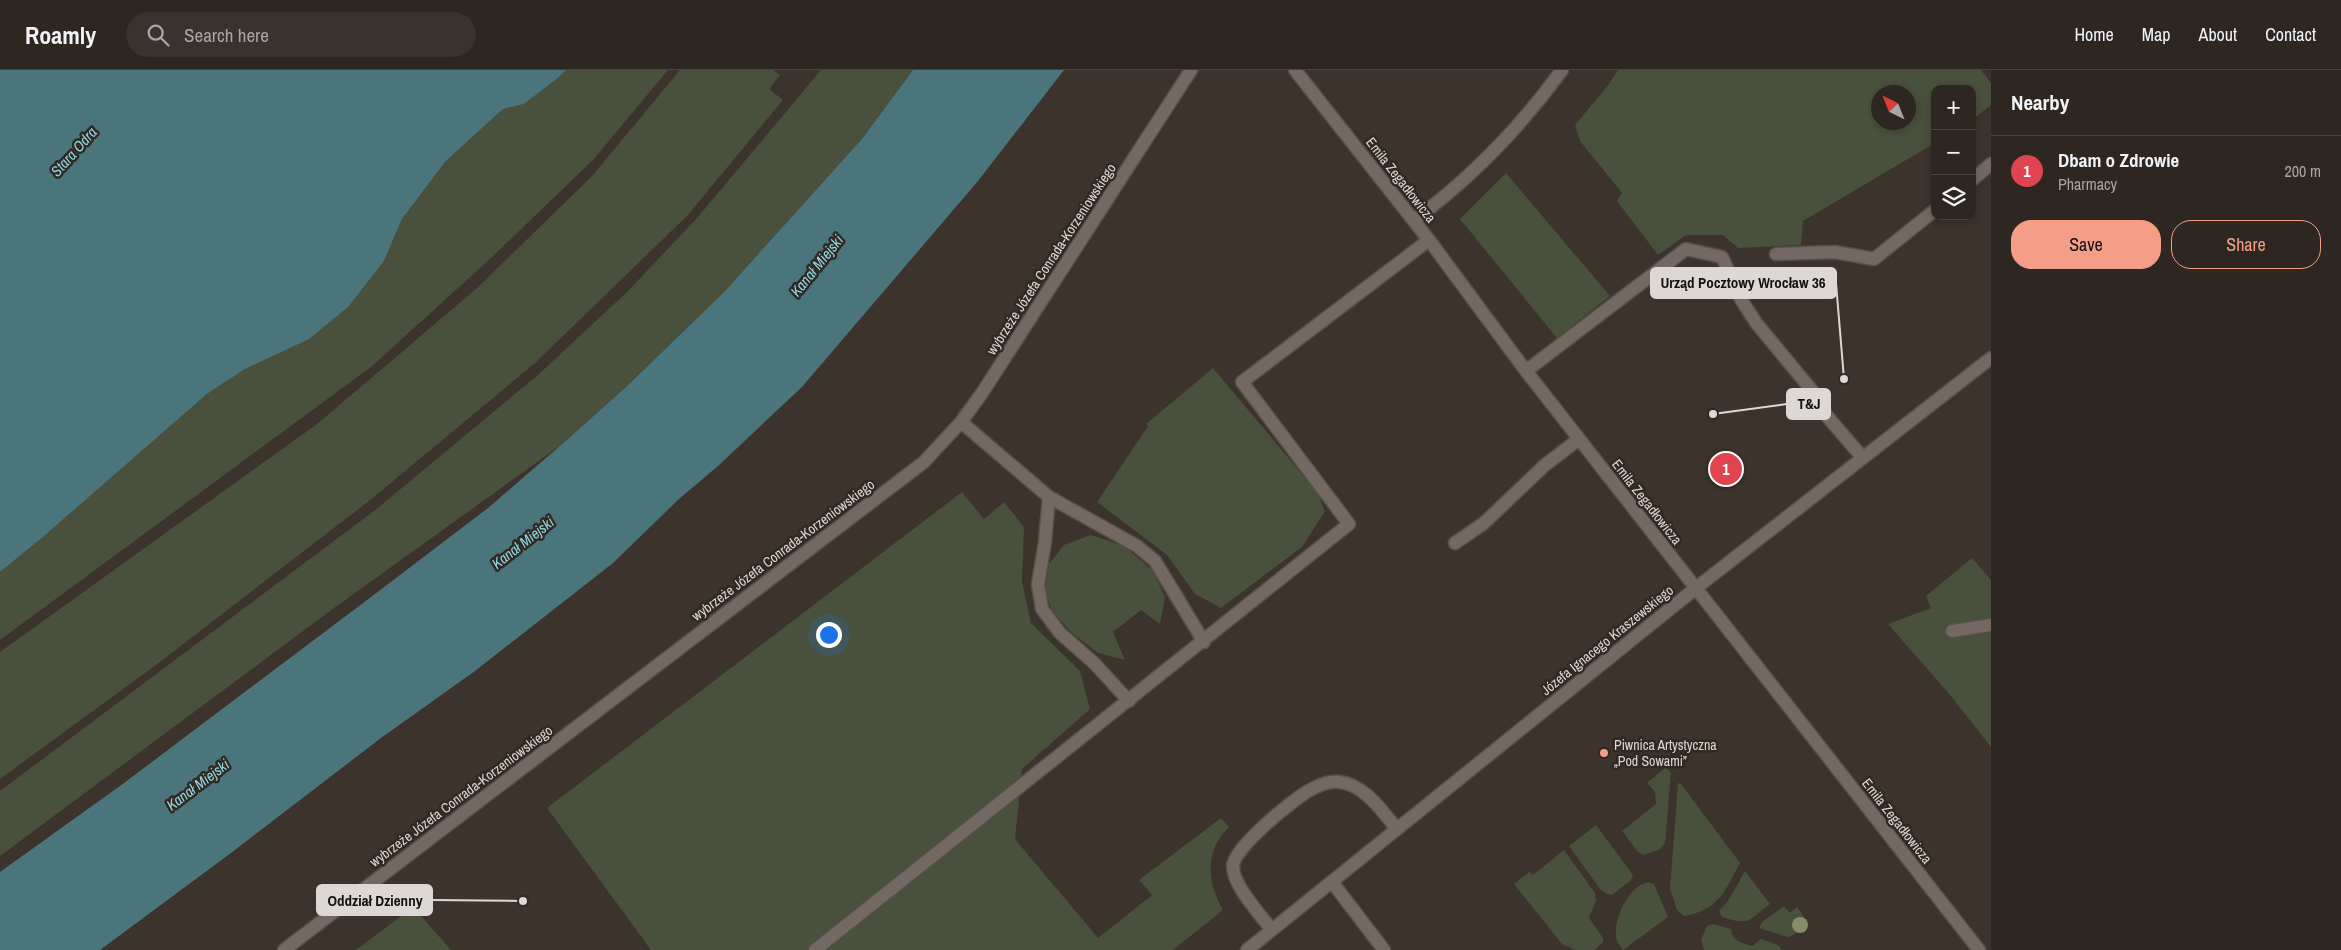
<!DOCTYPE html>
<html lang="en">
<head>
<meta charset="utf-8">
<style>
  :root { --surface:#2d2621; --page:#39322e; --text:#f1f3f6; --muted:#a7a5a5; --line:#48433f; --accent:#f49e88 }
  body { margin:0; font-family:"Archivo Narrow",sans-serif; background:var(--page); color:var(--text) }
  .controls { position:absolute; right:15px; top:15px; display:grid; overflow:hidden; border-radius:10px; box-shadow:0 2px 8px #0003 }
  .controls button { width:45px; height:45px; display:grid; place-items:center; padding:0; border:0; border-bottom:1px solid var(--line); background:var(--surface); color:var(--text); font:25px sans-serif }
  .compass { position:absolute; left:1871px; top:15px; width:45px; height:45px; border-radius:50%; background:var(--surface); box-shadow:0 2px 8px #0003; rotate:317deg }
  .you { position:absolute; left:828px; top:564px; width:18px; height:18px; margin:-12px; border:4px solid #fff; border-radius:50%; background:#1a73e8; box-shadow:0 0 0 8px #1a73e833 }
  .badge { display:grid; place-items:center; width:32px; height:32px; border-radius:50%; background:var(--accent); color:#fff; font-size:16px; font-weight:700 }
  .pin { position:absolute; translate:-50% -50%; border:2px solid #fff; box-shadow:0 1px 5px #0006 }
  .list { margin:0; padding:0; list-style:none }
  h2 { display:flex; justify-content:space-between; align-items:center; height:65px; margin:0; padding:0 20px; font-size:21px }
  h2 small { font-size:16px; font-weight:400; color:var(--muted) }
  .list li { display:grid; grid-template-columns:32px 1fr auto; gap:15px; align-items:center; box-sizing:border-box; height:70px; padding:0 20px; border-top:1px solid var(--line) }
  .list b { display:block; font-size:19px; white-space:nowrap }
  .list p { margin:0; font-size:16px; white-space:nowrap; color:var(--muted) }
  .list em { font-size:16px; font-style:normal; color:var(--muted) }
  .actions { display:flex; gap:10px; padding:15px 20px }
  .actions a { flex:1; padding:11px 0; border:1px solid var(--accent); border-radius:20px; text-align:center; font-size:18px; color:var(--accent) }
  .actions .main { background:var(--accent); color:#111 }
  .icon { flex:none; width:28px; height:28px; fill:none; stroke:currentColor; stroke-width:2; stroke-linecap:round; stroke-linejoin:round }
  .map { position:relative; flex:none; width:1991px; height:880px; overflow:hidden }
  header { display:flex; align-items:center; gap:30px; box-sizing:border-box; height:70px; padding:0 25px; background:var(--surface); border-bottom:1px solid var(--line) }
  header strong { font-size:24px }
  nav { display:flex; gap:28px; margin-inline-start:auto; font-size:18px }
  .search { width:350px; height:45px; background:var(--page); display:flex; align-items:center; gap:12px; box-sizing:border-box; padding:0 18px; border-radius:28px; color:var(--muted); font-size:19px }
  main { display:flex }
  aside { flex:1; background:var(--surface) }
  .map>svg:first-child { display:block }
  .green { fill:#49503b; fill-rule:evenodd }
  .water { fill:#4a757d }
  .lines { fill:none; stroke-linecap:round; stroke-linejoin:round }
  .minor-casing { stroke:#574f4a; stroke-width:15 }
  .minor { stroke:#746962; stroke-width:12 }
  .tree { fill:#868d6b }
  .poi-dot { fill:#f49e88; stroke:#312922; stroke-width:2 }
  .labels { text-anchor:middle; stroke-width:5; stroke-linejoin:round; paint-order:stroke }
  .street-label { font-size:14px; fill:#ded8d4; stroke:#312922 }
  .poi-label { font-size:14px; fill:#ded8d4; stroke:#312922; text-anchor:start }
  .water-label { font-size:15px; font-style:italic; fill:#8ddae9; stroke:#312922 }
  .leader { fill:none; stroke:#ded8d4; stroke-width:2 }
  .callout-dot { fill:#ded8d4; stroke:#312922; stroke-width:2 }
  .callout { fill:#ded8d4; stroke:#ded8d4; stroke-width:2 }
  .callout-label { font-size:15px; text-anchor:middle; font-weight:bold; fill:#111 }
</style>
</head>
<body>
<header>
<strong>Roamly</strong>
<div class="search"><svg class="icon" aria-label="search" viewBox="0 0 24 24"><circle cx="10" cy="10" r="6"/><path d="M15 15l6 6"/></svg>Search here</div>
<nav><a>Home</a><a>Map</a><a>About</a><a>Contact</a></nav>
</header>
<main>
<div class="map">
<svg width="1991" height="880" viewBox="0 0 1991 880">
  <rect width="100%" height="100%" fill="#3c332c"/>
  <path class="green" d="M566,0H668L594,89L490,189L371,297L0,570V502L43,467L207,324L245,299L384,191L402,149L445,92L503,39L524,34L558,8Z
    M680,0H773L780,5L769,19L783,30L687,146L534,294L369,431L160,592L0,709V582L317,354L476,219L592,106Z
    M821,0H913L861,70L724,222L627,316L561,375L330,541L0,786V721L374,441L539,304L628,221L697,148Z
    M1618,0H1981L1991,13V35L1972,50V19H1935V73L1803,151L1801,175L1738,178L1723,165H1686L1658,185L1617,131L1622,123L1580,71L1575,55L1609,14ZM1878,22H1908V52H1878Z
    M1506,103L1610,226L1557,268L1460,149Z
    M1213,298L1317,422L1325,441L1302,477L1221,538L1195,524L1167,485L1097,432L1148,356L1146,354Z
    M962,422L984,449L1004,432L1024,457L1022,512L1031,553L1080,601L1090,639L1022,699L1015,769L1098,868L1152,825L1139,810L1221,748L1229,757C1204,781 1207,813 1223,840L1173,880H651L547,738Z
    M1091,465L1124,476L1153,501L1165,527L1160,554L1141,540L1113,562L1125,590L1098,583L1073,564L1052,541L1045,520L1049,494L1064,475Z
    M1972,488L1991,510V677L1950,625L1888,554L1931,538L1926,526Z
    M1666,697L1671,703L1665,773L1659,780L1643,785L1638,782L1622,761L1656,734L1655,722L1647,713Z
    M1678,713L1681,714L1740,793C1724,822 1719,840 1684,846L1677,840L1670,819Z
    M1596,755L1633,805L1630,811L1612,825L1607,824L1600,819L1569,776Z
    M1564,780L1595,823L1596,831L1589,848L1603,868V872L1595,880H1575L1562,874L1514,814L1529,802L1533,805Z
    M1745,801L1770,834C1748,851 1750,856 1722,847L1719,841L1728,831Z
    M1648,812L1654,814L1668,847L1623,880C1620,876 1616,871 1616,866C1614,847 1629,816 1648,812Z
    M1784,836L1790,843L1797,837L1807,851C1801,856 1798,866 1787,867L1759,858L1762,852Z
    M413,837L451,880H356Z
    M1713,854L1731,859C1733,872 1741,872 1752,876L1761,869L1778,875L1782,880H1704L1701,870L1707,856Z"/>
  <path class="water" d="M0,0H566L558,8L524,34L503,39L445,92L402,149L384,191L348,237L309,269L245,299L207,324L43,467L0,502Z
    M913,0H1064L978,111L802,317L718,396L679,429L613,493L475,601L381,668L231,783L100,880H0V802L124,713L371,527L488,438L561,375L627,316L724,222L861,70Z"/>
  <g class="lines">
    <g class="minor-casing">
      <path id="minor" d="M1295,0L1429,170L1526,301L1979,880
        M1972,110L1991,94
        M1414,150C1470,109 1521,56 1562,0
        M1776,184L1835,182L1874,189L1935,140
        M1526,301L1686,179L1722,187L1742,231L1757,254L1819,329L1826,345L1863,388
        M961,352L1049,427L1137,476L1155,491L1204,572
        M1049,427L1045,472L1038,514L1042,539L1060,563L1094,593L1129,631
        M1455,473L1484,453L1545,395L1579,369
        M1952,561L1991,555
        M1332,812L1384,880
        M1272,860C1260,844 1233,816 1233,796C1234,777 1294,729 1310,720C1319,715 1329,711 1339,712C1364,714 1382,741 1397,759
        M284,880L924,392L961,352L982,323L1191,0
        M815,880L1349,454L1242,312L1429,170
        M1247,880L1696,518L1991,288"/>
    </g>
    <use href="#minor" class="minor"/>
  </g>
  <circle class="tree" cx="1800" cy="855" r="8"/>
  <circle class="poi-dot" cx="1604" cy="683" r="5"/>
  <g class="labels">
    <g class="street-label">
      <text transform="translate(1401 110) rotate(52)" y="5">Emila Zegadłowicza</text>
      <text transform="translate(1051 189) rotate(-57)" y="5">wybrzeże Józefa Conrada-Korzeniowskiego</text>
      <text transform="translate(1647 432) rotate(52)" y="5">Emila Zegadłowicza</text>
      <text transform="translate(783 480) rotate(-37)" y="5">wybrzeże Józefa Conrada-Korzeniowskiego</text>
      <text transform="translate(1607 570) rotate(-39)" y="5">Józefa Ignacego Kraszewskiego</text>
      <text transform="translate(461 726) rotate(-37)" y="5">wybrzeże Józefa Conrada-Korzeniowskiego</text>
      <text transform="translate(1897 751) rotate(52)" y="5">Emila Zegadłowicza</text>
    </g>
    <g class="poi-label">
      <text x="1614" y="680">Piwnica Artystyczna<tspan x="1614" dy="16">„Pod Sowami”</tspan></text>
    </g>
    <g class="water-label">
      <text transform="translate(74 82) rotate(-48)" y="5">Stara Odra</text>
      <text transform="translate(817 196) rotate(-51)" y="5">Kanał Miejski</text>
      <text transform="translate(523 473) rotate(-38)" y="5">Kanał Miejski</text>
      <text transform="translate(198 715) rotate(-37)" y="5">Kanał Miejski</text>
    </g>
  </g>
  <path class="leader" d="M1844 309L1836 213M1713 344L1787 334M523 831L432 830"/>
  <g class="callout-dot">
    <circle cx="1844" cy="309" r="5"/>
    <circle cx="1713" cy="344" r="5"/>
    <circle cx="523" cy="831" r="5"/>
  </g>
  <g class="callout">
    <rect x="1651" y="198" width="185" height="30" rx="5"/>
    <rect x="1787" y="319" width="43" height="30" rx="5"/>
    <rect x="317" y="815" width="115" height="30" rx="5"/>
  </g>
  <g class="callout-label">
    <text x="1743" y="218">Urząd Pocztowy Wrocław 36</text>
    <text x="1809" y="339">T&amp;J</text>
    <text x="375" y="836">Oddział Dzienny</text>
  </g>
</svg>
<div class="controls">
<button>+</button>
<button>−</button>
<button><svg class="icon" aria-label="layers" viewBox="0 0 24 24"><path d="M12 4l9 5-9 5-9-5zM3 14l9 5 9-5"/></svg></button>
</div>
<svg class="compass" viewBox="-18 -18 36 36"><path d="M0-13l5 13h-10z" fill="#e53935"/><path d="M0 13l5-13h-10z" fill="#a7a5a5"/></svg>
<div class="you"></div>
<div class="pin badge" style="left:1726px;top:399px;background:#e0444e">1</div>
</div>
<aside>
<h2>Nearby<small></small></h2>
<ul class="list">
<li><span class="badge" style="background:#e0444e">1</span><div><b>Dbam o Zdrowie</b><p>Pharmacy</p></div><em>200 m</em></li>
</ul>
<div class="actions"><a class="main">Save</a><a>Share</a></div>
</aside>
</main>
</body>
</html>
